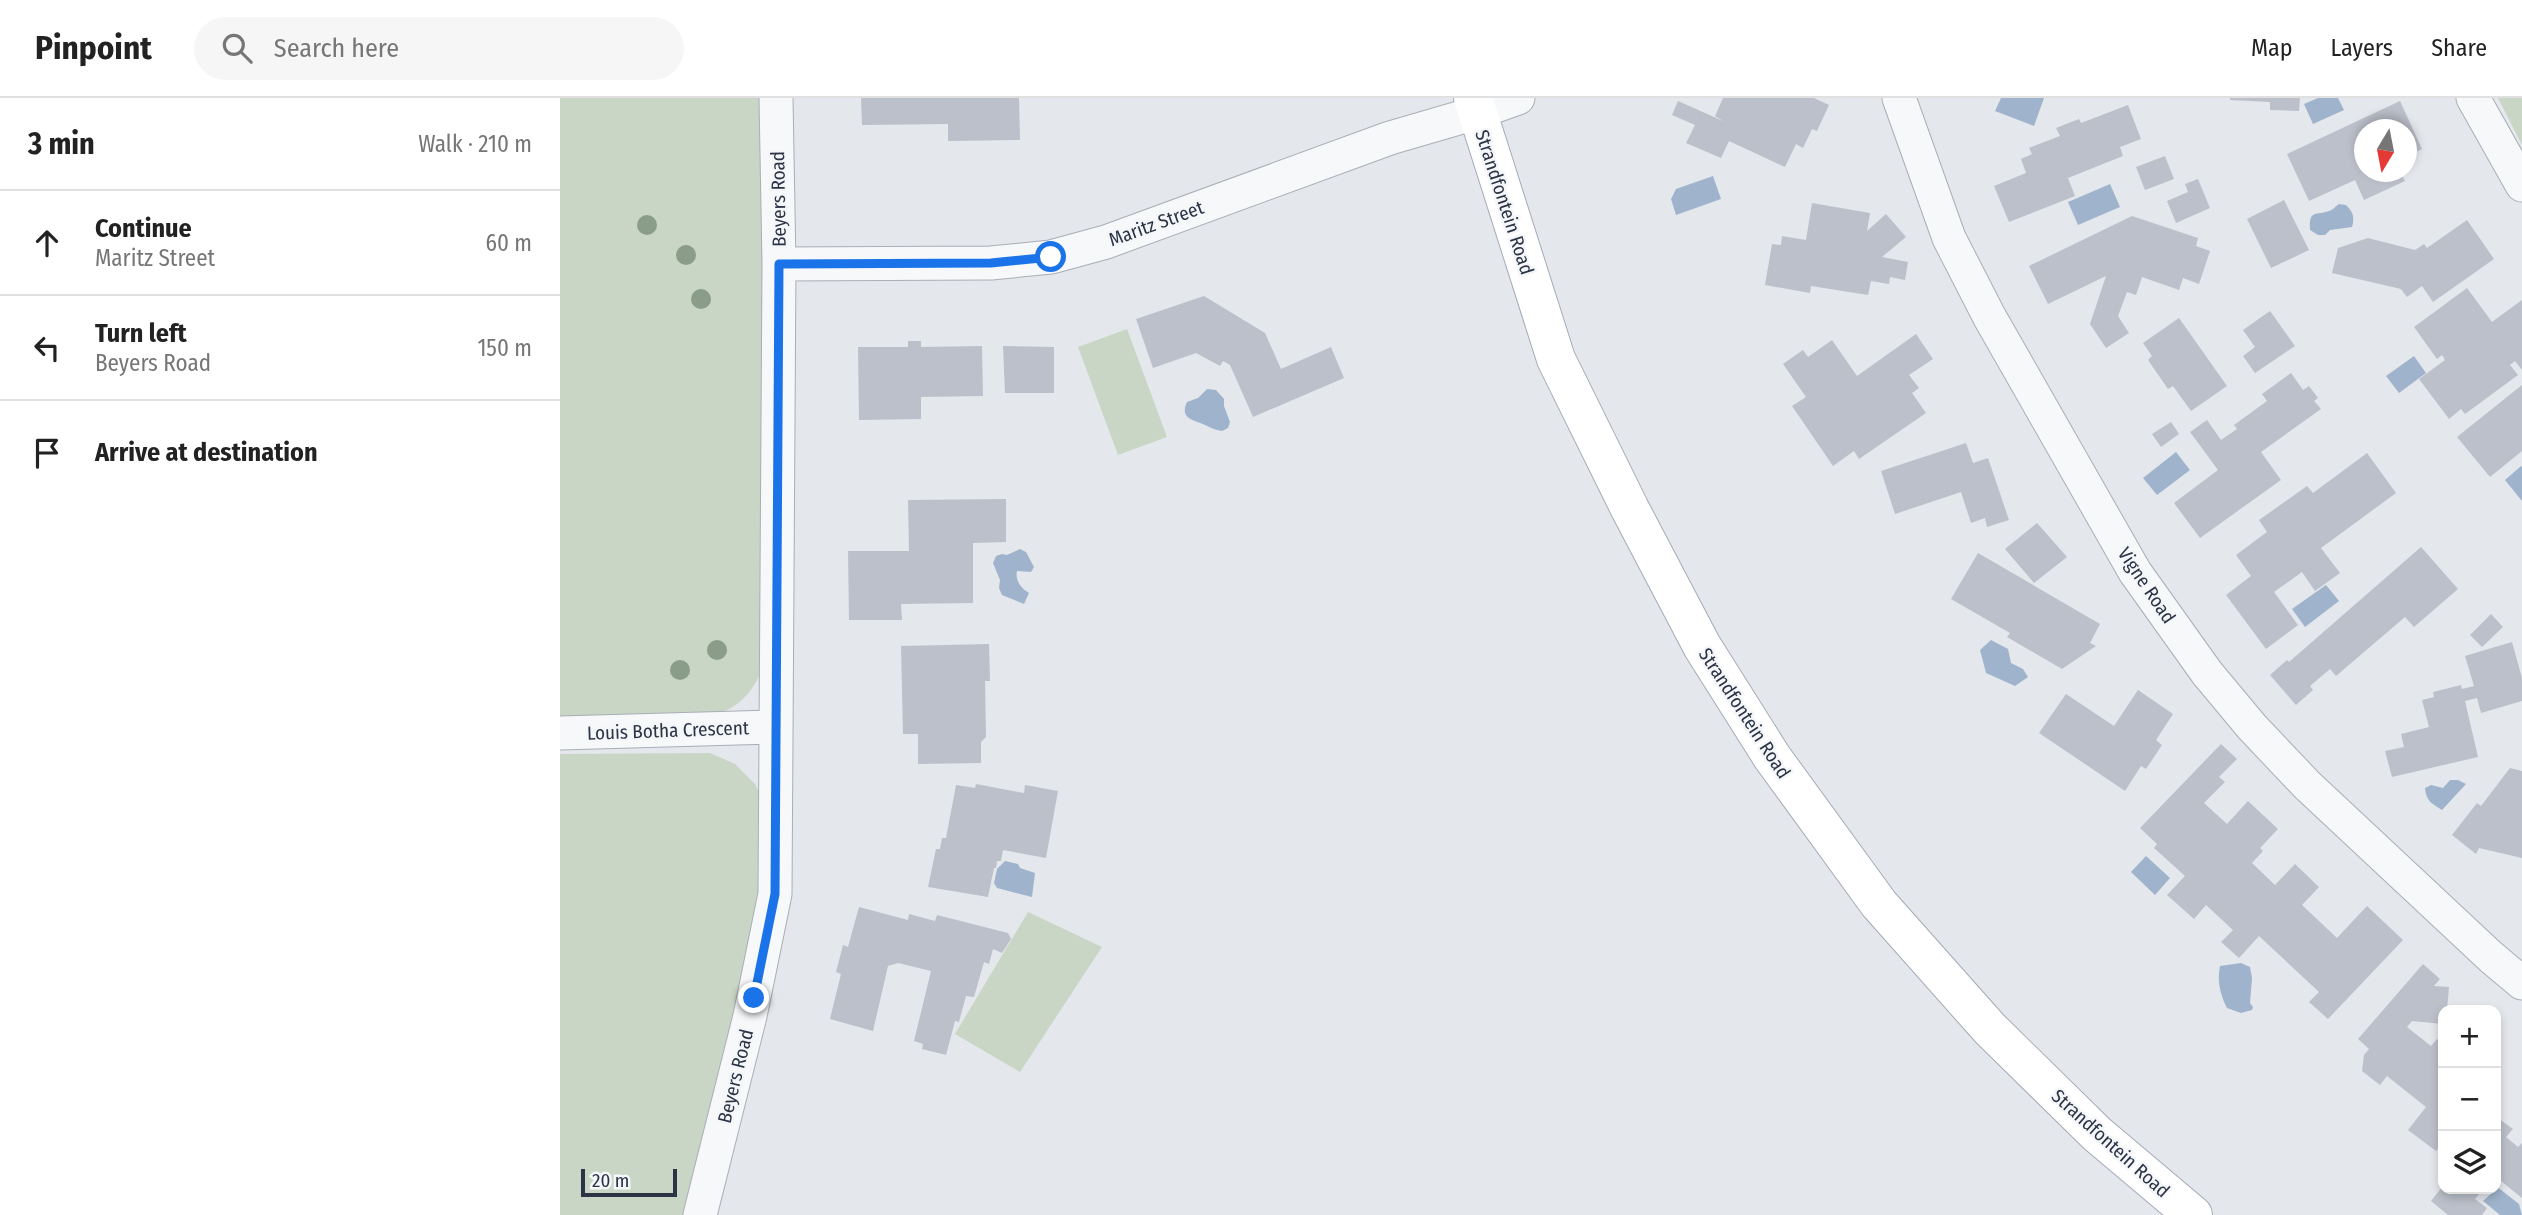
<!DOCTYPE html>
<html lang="en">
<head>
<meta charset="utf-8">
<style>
  :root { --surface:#fff; --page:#f6f6f6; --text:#222; --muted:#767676; --line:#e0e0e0 }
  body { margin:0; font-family:"Fira Sans Condensed",sans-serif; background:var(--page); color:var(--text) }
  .controls { position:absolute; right:21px; bottom:21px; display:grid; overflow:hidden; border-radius:14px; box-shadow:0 4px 10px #0003 }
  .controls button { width:63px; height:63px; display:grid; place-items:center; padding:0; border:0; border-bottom:2px solid var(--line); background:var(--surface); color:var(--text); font:35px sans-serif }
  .compass { position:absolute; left:1794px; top:21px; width:63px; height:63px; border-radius:50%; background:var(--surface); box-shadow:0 4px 10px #0003; rotate:190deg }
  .scale { position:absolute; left:21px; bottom:18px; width:96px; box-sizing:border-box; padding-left:7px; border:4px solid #2b3445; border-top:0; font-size:19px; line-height:24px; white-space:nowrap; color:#2b3445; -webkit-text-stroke:5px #f4f6f9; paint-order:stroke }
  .stop { position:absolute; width:21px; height:21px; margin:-16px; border:5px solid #1a73e8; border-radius:50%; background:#fff }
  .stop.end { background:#1a73e8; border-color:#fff; box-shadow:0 2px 7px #0008 }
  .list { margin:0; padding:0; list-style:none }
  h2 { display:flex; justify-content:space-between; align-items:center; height:91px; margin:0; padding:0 28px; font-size:30px }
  h2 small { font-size:23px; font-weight:400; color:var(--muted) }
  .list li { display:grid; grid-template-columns:46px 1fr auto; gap:21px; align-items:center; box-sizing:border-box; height:105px; padding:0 28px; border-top:2px solid var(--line) }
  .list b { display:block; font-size:26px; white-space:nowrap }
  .list p { margin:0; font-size:23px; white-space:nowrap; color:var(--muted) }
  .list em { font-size:23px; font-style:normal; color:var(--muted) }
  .icon { flex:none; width:38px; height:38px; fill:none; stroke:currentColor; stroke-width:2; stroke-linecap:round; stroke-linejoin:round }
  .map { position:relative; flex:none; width:1962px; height:1117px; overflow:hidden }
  header { display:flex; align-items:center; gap:42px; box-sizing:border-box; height:98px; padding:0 35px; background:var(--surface); border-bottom:2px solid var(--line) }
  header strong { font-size:33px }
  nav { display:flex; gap:38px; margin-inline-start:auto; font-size:24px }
  .search { width:490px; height:63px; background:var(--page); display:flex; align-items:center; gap:18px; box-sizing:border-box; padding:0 24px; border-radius:38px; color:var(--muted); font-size:26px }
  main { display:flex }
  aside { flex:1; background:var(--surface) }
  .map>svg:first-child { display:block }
  .green { fill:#c9d6c5 }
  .water { fill:#9fb4cc }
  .building { fill:#bbc0ca }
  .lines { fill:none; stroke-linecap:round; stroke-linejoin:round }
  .minor-casing { stroke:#a9aeb7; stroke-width:35 }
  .major-casing { stroke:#a3abb8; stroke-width:40 }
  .minor { stroke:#f7f8fa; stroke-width:33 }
  .major { stroke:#fff; stroke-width:38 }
  .tree { fill:#899d89 }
  .route { stroke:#1a73e8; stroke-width:9 }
  .labels { text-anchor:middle; stroke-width:5; stroke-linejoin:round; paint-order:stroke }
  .street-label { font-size:19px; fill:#2b3445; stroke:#f4f6f9 }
</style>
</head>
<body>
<header>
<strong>Pinpoint</strong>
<div class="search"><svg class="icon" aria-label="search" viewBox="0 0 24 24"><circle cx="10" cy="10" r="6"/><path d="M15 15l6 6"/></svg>Search here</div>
<nav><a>Map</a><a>Layers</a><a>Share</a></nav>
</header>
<main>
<aside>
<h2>3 min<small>Walk · 210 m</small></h2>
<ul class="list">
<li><svg class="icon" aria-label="ahead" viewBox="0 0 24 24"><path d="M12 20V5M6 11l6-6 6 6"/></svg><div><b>Continue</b><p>Maritz Street</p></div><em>60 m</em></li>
<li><svg class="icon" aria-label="left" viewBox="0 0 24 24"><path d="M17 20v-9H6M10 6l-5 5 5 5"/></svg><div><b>Turn left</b><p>Beyers Road</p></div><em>150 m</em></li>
<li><svg class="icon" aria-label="arrive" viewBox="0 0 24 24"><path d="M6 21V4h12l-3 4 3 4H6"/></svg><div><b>Arrive at destination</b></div></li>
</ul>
</aside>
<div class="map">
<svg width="1962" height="1117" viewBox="0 0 1962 1117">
  <rect width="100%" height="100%" fill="#e4e7ec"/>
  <path class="green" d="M0,0H202L203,571C190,597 181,607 154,618L0,621Z
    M1938,0H1962V47Z
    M567,231L607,339L558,357L518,249Z
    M150,655L175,666L195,686L214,725L207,792L127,1117H0V656Z
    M468,814L542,849L460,974L395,936Z"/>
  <path class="water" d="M1441,0H1484L1474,28L1435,13Z
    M1758,0H1778L1784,12L1753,26L1744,6Z
    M1153,78L1161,101L1116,117L1111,101L1116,91Z
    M1550,86L1560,109L1518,127L1508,104Z
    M1779,106L1786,107C1793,114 1795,119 1792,129L1770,132L1765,137H1758L1750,132C1749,111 1755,118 1769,113C1773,112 1776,108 1779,106Z
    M1854,258L1866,275L1839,295L1826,278Z
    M647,291L656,292L664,301V308L670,324L668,330L662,333C655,332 651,330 645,327C634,322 619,321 627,304L638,300Z
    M1616,354L1630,372L1597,397L1583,380Z
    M1961,368L1962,369V403L1945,382Z
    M460,451L466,454L474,469L471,474L457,473C455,483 461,490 469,495L464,506L442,497L439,490L440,482L433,465L436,458L442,456L447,457Z
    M1766,487L1779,503L1745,529L1732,511Z
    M1431,542L1448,551L1451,565L1463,571L1468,579L1455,588L1426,575L1420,552Z
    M1890,682H1898L1906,686L1882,712C1872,706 1866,703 1865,690L1871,687L1883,690Z
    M1586,758L1610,780L1595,797L1571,774Z
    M445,763L458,766L460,770L475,775L472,799L437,790L434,785L437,771Z
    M1681,865L1690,869L1692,880L1690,905L1693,909L1692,912L1681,915L1667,910C1660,896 1657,883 1660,868Z
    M1936,1088L1959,1106L1962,1117H1940L1923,1103L1936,1091Z"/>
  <path class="building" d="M301,0H459L460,42L388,43V26L302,27Z
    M1163,0H1254L1269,7L1257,33L1252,31L1243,50L1236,46L1225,69L1169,43L1161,60L1126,45L1135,27L1112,17L1118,3L1163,23L1155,18Z
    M1670,0H1740L1739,13L1710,12V4L1670,2Z
    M1840,3L1862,51L1846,59V32H1804V74H1840L1845,83L1804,102L1795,82L1749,103L1727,56Z
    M1568,7L1581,41L1560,49L1563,58L1508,80L1515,98L1449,124L1434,88L1466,75L1461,61L1472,56L1469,50L1500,38L1496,30L1519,21L1521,25Z
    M1605,58L1614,81L1585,92L1576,69Z
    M1638,81L1650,110L1616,125L1607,103L1628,94L1625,86Z
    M1724,102L1749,152L1711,170L1687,121Z
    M1252,105L1310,115L1307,133L1326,116L1346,139L1322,159L1348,164L1345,182L1330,179L1329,186L1311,183L1308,197L1251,188L1250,195L1205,187L1212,146L1221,147L1222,138L1246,142Z
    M1572,118L1638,140L1636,148L1650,153L1639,186L1623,180L1619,192L1582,179L1576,197L1567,194L1558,218L1569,235L1546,250L1530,226L1546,178L1488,206L1469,168Z
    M1907,122L1934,161L1873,204L1862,188L1847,199L1841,191L1772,175L1778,150L1808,140L1855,152L1864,146L1867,150Z
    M1907,190L1932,224L1962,202V272L1955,263L1950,267L1958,277L1905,316L1901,311L1889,321L1859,281L1885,262L1882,257L1877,261L1854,229Z
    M644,198L705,235L721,271L771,249L784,280L693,319L670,267L663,263L660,268L636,255L593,270L576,221Z
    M1710,213L1735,248L1695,275L1683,258L1695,249L1683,232Z
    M1619,220L1667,288L1631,313L1613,288L1608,291L1588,262L1592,258L1583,245Z
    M1356,236L1373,261L1349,277L1359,290L1352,295L1366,315L1299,361L1294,353L1273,368L1232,308L1246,299L1223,266L1243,252L1248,259L1272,242L1297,278Z
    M348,243H361V249L422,248L423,298L361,299V321L299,322L298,249H348Z
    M443,248L494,249V295H445Z
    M1731,275L1743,292L1749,288L1758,300L1754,303L1761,311L1701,354L1721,382L1640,440L1614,405L1658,372L1630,334L1647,322L1661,342L1677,331L1674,327L1707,303L1702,296Z
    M1962,287V353L1930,379L1897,339Z
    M1611,324L1619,336L1601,349L1592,336Z
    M1406,345L1413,365L1428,360L1449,422L1427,429L1425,420L1411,425L1401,394L1335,416L1321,373Z
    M1807,355L1836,395L1761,450L1780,475L1755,493L1742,474L1714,494L1738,527L1706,551L1666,497L1691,478L1676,457L1707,434L1699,422L1747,388L1753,395Z
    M446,401V444L413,445V505L341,506L342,522H289L288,453H349L348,402Z
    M1477,425L1507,459L1474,485L1445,451Z
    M1861,449L1898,491L1854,529L1845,519L1776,578L1770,571L1750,588L1753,592L1736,607L1710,577L1727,562L1729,564Z
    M1418,455L1540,526L1530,545L1536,548L1502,571L1447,539L1450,535L1391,501Z
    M1931,516L1943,529L1922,549L1910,537Z
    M1952,544L1962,580V603L1921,615L1917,600L1905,603L1918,659L1832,679L1825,653L1844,649L1841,636L1869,629L1862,602L1874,599L1873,594L1901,587L1902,591L1914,588L1905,558Z
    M429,546L430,583H425L426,639L421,644V665L358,666V636H343L341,548Z
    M1578,592L1613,616L1596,642L1602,647L1586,671L1581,668L1565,693L1479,635L1506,596L1554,628Z
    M1661,646L1677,661L1659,679L1665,684L1644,705L1667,726L1688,703L1718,731L1700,750L1703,753L1692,765L1715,787L1735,766L1759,789L1742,807L1777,840L1807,808L1843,842L1768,921L1749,904L1759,894L1699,838L1679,860L1661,844L1673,832L1646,807L1634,821L1607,797L1625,778L1594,750L1597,746L1580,730Z
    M1950,670L1962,673V760L1919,750L1916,756L1892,737L1917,705L1921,708Z
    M416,686L464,695L465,687L498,693L486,760L443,752L441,763H437L436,770H434L428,799L368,789L376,751H380L382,740H386L396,687L415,690Z
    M299,809L348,822L349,816L375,823L377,817L448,835L451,841L442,855L433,851L429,866L424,864L414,899L406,898L399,924L395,923L386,957L362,951L363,946L354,943L371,873L338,865L328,868L313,933L270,921L281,876L276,874L283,847L288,849Z
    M1863,866L1880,881L1874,888L1889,889L1887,912H1883V926L1852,923L1847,929L1871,948L1877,941L1883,946V1045L1876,1053L1848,1032L1866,1009L1827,978L1820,987L1802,973L1804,957L1809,951L1798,941Z
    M1938,1020L1953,1031L1946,1039L1958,1049L1962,1045V1100L1936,1079V1023Z
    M1883,1088V1091H1923L1915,1101L1927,1110L1922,1117H1888L1871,1103Z"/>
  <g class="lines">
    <g class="minor-casing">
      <path id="minor" d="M1339,0L1389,140L1429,218L1575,474L1647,575L1692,629L1747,687L1931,859L1962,885
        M1913,0L1962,87
        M219,166L431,165L491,159L546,144L830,40L916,15L958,0
        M0,635L215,629
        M140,1117L190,918L215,796L219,166L216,0"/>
    </g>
    <g class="major-casing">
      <path id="major" d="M913,0L996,261L1070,411L1142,548L1212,659L1319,806L1430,931L1537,1036L1633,1117"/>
    </g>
    <use href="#minor" class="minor"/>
    <use href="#major" class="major"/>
  </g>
  <g class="tree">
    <circle cx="87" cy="127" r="10"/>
    <circle cx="126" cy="157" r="10"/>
    <circle cx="141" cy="201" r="10"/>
    <circle cx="157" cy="552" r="10"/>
    <circle cx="120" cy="572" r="10"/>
  </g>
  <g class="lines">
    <path class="route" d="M194,900L215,796L219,166L431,165L491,159"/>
  </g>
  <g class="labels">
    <g class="street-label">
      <text transform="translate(218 101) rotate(-91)" y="7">Beyers Road</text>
      <text transform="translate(945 104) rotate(72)" y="7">Strandfontein Road</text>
      <text transform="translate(596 125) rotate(-20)" y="7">Maritz Street</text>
      <text transform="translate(1587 487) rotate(56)" y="7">Vigne Road</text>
      <text transform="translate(1185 615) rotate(57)" y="7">Strandfontein Road</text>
      <text transform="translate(108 632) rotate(-2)" y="7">Louis Botha Crescent</text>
      <text transform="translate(175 978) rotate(-76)" y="7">Beyers Road</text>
      <text transform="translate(1551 1045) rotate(42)" y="7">Strandfontein Road</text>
    </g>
  </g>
</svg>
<div class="controls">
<button>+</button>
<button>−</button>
<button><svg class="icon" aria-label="layers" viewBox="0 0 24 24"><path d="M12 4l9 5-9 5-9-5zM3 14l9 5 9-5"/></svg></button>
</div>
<svg class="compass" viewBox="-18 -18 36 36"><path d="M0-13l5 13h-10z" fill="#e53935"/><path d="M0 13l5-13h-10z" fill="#767676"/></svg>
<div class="scale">20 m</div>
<div class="stop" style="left:491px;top:159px"></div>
<div class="stop end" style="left:194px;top:900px"></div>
</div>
</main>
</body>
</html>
